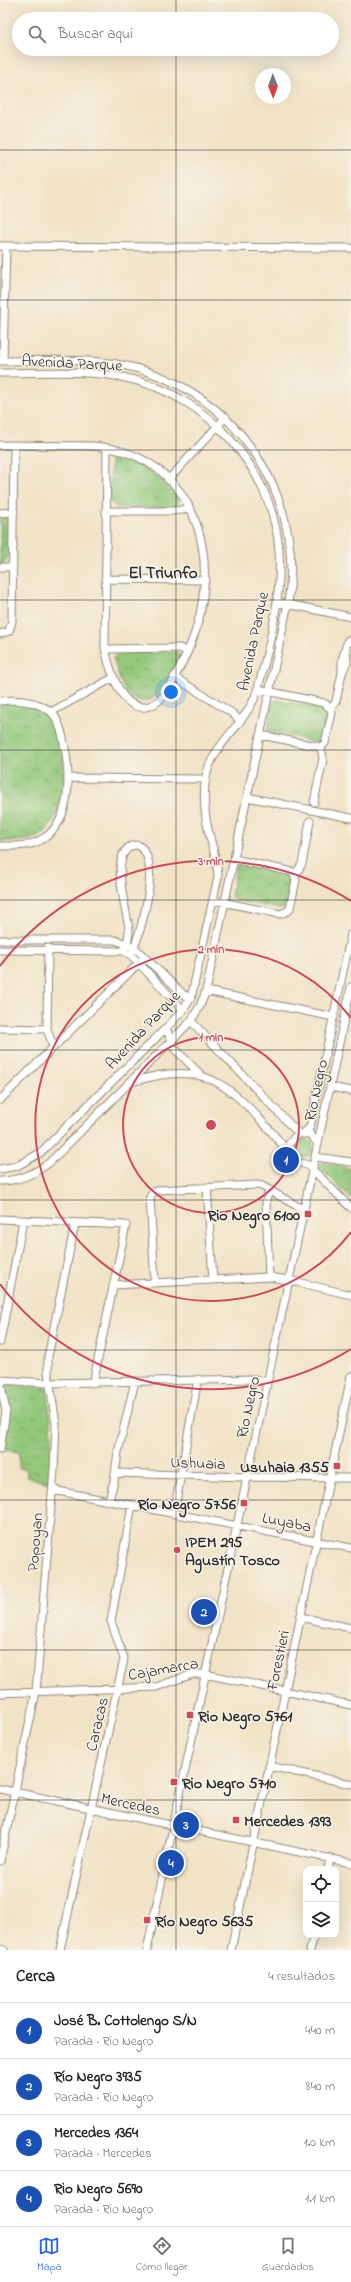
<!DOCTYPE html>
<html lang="es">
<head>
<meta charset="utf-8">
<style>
  :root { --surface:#fff; --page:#f6f6f6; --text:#222; --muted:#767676; --line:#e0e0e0; --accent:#2563eb }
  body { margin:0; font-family:"Indie Flower",sans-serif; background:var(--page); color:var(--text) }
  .controls { position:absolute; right:12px; bottom:12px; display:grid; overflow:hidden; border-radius:8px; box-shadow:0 4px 16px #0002 }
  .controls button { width:36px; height:36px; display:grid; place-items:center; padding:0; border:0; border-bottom:1px solid var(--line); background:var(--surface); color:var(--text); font:20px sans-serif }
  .compass { position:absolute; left:255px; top:68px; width:36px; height:36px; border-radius:50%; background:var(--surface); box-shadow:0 4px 16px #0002; rotate:179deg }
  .you { position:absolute; left:171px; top:692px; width:14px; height:14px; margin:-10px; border:3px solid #fff; border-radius:50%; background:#1a73e8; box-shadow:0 0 0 6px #1a73e833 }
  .badge { display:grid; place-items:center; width:26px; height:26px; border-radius:50%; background:var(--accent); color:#fff; font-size:13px; font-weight:700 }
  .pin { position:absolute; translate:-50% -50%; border:2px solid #fff; box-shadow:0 1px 4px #0006 }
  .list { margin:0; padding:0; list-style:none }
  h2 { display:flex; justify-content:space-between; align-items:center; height:52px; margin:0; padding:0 16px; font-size:17px }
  h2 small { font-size:13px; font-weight:400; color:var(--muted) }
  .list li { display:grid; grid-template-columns:26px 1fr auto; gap:12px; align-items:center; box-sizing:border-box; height:56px; padding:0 16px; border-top:1px solid var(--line) }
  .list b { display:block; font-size:15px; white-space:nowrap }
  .list p { margin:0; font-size:13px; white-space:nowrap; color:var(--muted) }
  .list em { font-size:13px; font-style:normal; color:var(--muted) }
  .icon { flex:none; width:22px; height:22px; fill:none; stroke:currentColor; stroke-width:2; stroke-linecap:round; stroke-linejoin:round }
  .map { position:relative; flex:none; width:351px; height:1950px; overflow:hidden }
  .search { position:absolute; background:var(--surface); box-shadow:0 4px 16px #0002; left:12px; right:12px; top:12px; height:44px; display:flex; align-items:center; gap:10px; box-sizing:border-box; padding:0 14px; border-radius:22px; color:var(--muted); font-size:15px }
  .sheet { height:276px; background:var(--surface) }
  nav { display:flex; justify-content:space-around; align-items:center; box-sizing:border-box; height:56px; border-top:1px solid var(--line); background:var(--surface); font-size:11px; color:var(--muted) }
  nav a { display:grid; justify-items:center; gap:2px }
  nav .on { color:var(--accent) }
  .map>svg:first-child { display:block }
  .park { fill:url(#park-crowns); stroke:#5f7a52 }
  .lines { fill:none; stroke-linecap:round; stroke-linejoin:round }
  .street-casing { stroke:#8e8778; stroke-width:9 }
  .street { stroke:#fff; stroke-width:7 }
  .grid { fill:none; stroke:#2b2b2b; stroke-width:1; stroke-opacity:0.55 }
  .ring { fill:none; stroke:#d1495b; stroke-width:2 }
  .poi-dot { fill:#d1495b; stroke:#f7f3e8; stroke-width:1.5 }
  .labels { text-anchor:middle; stroke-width:3; stroke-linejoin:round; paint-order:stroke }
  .street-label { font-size:16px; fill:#2b2b2b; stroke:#f7f3e8 }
  .poi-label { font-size:16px; font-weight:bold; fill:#2b2b2b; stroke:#f7f3e8; text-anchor:start }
  .neighbourhood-label { font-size:17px; font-weight:bold; fill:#2b2b2b; stroke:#f7f3e8 }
  .centre { fill:#d1495b; stroke:#f7f3e8; stroke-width:2 }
  .ring-label { font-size:12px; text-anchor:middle; font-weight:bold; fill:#d1495b; stroke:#f7f3e8; stroke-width:3; stroke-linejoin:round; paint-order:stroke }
</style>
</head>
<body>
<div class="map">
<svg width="351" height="1950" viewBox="0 0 351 1950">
  <defs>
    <pattern id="park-crowns" width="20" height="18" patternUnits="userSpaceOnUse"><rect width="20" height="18" fill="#93c87a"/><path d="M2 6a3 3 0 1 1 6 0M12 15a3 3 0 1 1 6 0" fill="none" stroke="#78a364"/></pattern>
  </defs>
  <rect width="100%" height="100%" fill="#f7f3e8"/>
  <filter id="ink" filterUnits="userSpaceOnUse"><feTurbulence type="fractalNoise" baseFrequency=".025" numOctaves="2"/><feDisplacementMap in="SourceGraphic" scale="8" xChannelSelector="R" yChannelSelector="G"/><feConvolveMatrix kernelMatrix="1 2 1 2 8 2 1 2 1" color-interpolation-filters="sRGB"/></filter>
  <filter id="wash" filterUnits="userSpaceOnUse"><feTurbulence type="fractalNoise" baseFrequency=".012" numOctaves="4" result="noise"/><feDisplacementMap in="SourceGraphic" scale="16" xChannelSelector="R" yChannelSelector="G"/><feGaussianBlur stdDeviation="0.9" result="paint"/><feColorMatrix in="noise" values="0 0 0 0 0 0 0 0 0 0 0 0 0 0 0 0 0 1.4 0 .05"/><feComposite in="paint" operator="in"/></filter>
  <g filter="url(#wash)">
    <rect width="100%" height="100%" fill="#f1e3c6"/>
    <path class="park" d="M119,455C134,460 181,487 178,504L171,507H117L110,502L111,459L114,456Z
      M0,517L7,518L8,520V558L3,564H0Z
      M176,652L181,656C172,672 164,700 143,701C135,701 129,697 125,690C119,681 117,669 113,658L117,653Z
      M277,700L324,709L327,716L320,742L317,743L268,730L272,704Z
      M13,702C28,705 42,706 51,719C70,743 68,816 42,834C30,842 14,841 0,841V703Z
      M238,865L290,876L286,907L281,909L234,900L231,895L236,868Z
      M295 1148a9 9 0 1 1 18 0a9 9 0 1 1-18 0Z
      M323,1162L351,1169V1199L323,1171L320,1167Z
      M4,1385L47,1388L52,1433L49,1483L27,1477V1469L19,1468V1452L4,1450C8,1427 13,1407 4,1385Z"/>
  </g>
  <g filter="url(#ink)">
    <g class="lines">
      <g class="street-casing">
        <path id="street" d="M0,246L351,248
          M0,361C41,361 86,357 127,366C235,390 306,494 288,603L206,991L200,1006L191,1021L50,1162C35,1174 20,1181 0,1181
          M3,361L6,246
          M0,373C41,373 86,369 126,378C207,395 272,467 279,550C282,595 270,644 258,688C249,723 213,741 206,777C202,800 205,820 211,841C214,853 218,865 218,877L191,998L183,1010L166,1028L40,1153L17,1166L0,1169
          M0,445L94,446C207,456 228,579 181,665C174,677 168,697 154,704C123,720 110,670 105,649L107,448
          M168,480L226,417
          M106,511H173L190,509
          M0,513L14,512
          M0,567H13
          M105,579L206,580
          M277,602L351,617
          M0,634L9,631L12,622L14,445
          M105,649L180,648L187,652
          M346,650L347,662L342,673V660L348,640
          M174,677L232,713L240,721
          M258,689L324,703L331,709L332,713L325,743L321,747L261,735
          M0,701C18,699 35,700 50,711C58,717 61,729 63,738C70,768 74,818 44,838C31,847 15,846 0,846
          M331,709L336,701L342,673
          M51,712L113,678
          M69,778L206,779
          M247,797L351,818
          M314,802L323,759L321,747
          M295,875L302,864L310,821
          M213,900L280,914L288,911L290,908L296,880L293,872L234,859
          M0,940H115L134,947L184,995L191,998
          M48,948L47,1029L53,1046
          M0,950L124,951L132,956L183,1010
          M124,951C127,944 129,937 129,930C128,913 105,845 138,845C163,859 141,934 131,954
          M206,991L334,1017
          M191,1021L299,1134
          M0,1028L47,1029
          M166,1028L174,1048L201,1075
          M131,1082C189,1066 214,1070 256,1115C268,1128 280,1140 289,1155
          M331,1087L351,1091
          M0,1100L142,960
          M304,1133L310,1127L351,934
          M318,1144L310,1134H297L289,1144V1155L297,1162L308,1165L351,1208
          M316,1157L351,1162
          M207,1187L213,1280
          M0,1219L126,1225L93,1383
          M269,1277L266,1201L269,1190
          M155,1283L150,1197L153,1192L158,1190L256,1185L262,1186L304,1210
          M113,1285L269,1277L289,1280L351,1295
          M0,1342L23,1221
          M0,1380L49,1383L255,1379L266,1382
          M0,1381L6,1411L0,1449
          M115,1473L246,1477L351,1478
          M53,1490L351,1548
          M109,1500L114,1481L118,1452L135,1381
          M174,1513L198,1379
          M300,1617L351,1628
          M0,1693L156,1687L193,1674H205L351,1705
          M269,1766L351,1784
          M0,1789L351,1863
          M0,1861L36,1692L54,1470L56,1424L48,1372V1357L75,1224
          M328,1869L330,1859
          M0,1949L4,1950
          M60,1950L124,1659L111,1621L132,1505
          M147,1950L351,987
          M231,1950L351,1376
          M310,1950L314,1935"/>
      </g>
      <use href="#street" class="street"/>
    </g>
  </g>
  <path class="grid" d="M176,0V19M176,49V1950M0,150H351M0,300H351M0,450H351M0,600H351M0,750H351M0,900H351M0,1050H351M0,1200H351M0,1350H351M0,1500H351M0,1650H351M0,1800H351"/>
  <g class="ring">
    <circle cx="211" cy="1125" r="88"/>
    <path d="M351 1232A176 176 0 1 1 351 1018"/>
    <path d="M351 1349A264 264 0 0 1 0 1284M0 966A264 264 0 0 1 351 901"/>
  </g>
  <g class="poi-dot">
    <rect x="304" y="1210" width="8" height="8" rx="2"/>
    <rect x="333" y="1462" width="8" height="8" rx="2"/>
    <rect x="240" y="1499" width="8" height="8" rx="2"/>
    <circle cx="177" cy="1550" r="4"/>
    <rect x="186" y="1711" width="8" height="8" rx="2"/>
    <rect x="170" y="1778" width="8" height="8" rx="2"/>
    <rect x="232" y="1816" width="8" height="8" rx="2"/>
    <rect x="143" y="1916" width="8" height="8" rx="2"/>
  </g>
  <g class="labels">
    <g class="street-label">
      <text transform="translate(72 362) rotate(3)" y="6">Avenida Parque</text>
      <text transform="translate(252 641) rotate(-78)" y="6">Avenida Parque</text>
      <text transform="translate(142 1029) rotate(-47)" y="6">Avenida Parque</text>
      <text transform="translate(315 1090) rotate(-78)" y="6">Río Negro</text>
      <text transform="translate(247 1407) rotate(-78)" y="6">Río Negro</text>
      <text transform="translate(198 1462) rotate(2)" y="6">Ushuaia</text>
      <text transform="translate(287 1521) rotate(11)" y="6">Luyaba</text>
      <text transform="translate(34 1542) rotate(-85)" y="6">Popoyan</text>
      <text transform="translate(277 1660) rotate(-78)" y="6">Forestieri</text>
      <text transform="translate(163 1668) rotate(-10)" y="6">Cajamarca</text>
      <text transform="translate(96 1724) rotate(-77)" y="6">Caracas</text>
      <text transform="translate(131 1803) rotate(12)" y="6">Mercedes</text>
    </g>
    <g class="poi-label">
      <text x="300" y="1220" text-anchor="end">Rio Negro 6100</text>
      <text x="329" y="1472" text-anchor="end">Usuhaia 1355</text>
      <text x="236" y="1509" text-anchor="end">Río Negro 5756</text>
      <text x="185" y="1547">IPEM 295<tspan x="185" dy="18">Agustín Tosco</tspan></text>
      <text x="198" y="1721">Rio Negro 5761</text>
      <text x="182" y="1788">Rio Negro 5710</text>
      <text x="244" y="1826">Mercedes 1393</text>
      <text x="155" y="1926">Río Negro 5635</text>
    </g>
    <g class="neighbourhood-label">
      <text x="163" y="578">El Triunfo</text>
    </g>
  </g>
  <circle cx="211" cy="1125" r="6" class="centre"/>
  <g class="ring-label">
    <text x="211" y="865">3 min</text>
    <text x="211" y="953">2 min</text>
    <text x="211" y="1041">1 min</text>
  </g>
</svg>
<div class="controls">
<button><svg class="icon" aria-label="locate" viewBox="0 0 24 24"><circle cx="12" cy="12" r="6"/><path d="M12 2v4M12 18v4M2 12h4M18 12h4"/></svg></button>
<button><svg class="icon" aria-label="layers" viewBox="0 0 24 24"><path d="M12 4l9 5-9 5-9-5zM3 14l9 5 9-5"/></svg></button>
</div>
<svg class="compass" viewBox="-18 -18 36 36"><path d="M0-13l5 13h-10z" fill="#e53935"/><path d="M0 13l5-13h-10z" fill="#767676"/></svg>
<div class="you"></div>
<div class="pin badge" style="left:286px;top:1160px;background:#1a4fb4">1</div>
<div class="pin badge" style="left:204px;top:1612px;background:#1a4fb4">2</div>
<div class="pin badge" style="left:186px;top:1825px;background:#1a4fb4">3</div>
<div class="pin badge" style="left:171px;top:1863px;background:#1a4fb4">4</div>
<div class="search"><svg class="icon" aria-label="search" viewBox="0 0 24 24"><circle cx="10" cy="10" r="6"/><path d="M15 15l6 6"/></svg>Buscar aquí</div>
</div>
<section class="sheet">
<h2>Cerca<small>4 resultados</small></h2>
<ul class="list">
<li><span class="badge" style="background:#1a4fb4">1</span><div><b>José B. Cottolengo S/N</b><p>Parada · Río Negro</p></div><em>440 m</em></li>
<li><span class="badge" style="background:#1a4fb4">2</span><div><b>Río Negro 3935</b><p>Parada · Río Negro</p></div><em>840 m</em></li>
<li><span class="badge" style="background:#1a4fb4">3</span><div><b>Mercedes 1364</b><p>Parada · Mercedes</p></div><em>1.0 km</em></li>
<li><span class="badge" style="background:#1a4fb4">4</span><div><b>Rio Negro 5690</b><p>Parada · Río Negro</p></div><em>1.1 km</em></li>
</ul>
</section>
<nav>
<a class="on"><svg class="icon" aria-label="map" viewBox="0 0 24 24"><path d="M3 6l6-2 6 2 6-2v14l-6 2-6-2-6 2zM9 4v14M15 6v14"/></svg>Mapa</a>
<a><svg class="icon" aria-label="directions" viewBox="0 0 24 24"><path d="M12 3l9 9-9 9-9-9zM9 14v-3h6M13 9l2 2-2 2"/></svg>Cómo llegar</a>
<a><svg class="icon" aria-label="saved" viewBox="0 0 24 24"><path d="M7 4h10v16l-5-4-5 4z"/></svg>Guardados</a>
</nav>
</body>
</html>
